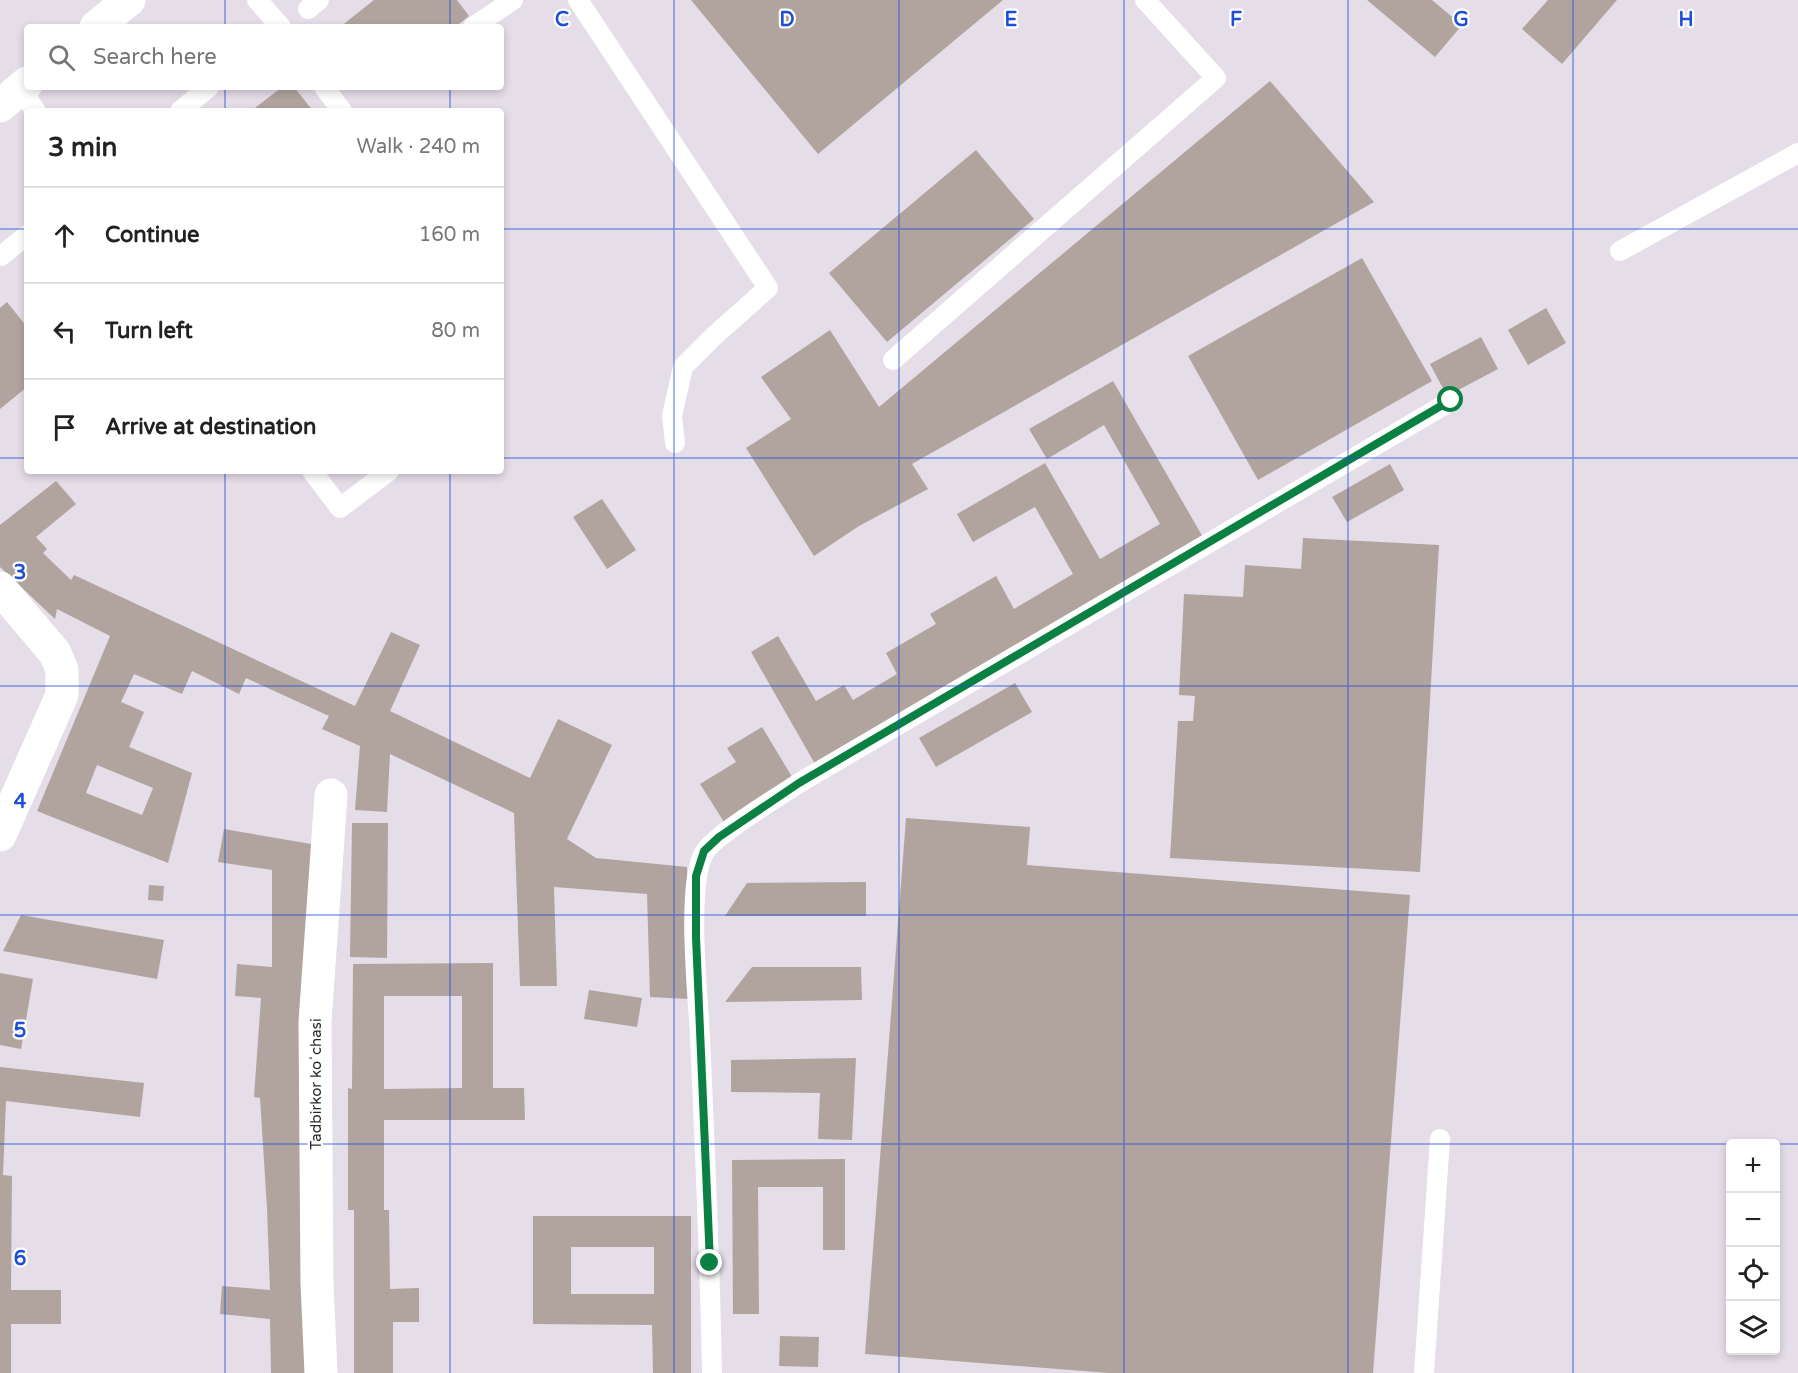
<!DOCTYPE html>
<html lang="en">
<head>
<meta charset="utf-8">
<style>
  :root { --surface:#fff; --page:#f2f2f2; --text:#222; --muted:#767676; --line:#e0e0e0 }
  body { margin:0; font-family:"Varela Round",sans-serif; background:var(--page); color:var(--text) }
  .controls { position:absolute; right:18px; bottom:18px; display:grid; overflow:hidden; border-radius:6px; box-shadow:0 3px 9px #0003 }
  .controls button { width:54px; height:54px; display:grid; place-items:center; padding:0; border:0; border-bottom:2px solid var(--line); background:var(--surface); color:var(--text); font:30px sans-serif }
  .stop { position:absolute; width:18px; height:18px; margin:-14px; border:4px solid #0b8043; border-radius:50%; background:#fff }
  .stop.end { background:#0b8043; border-color:#fff; box-shadow:0 2px 6px #0008 }
  .list { margin:0; padding:0; list-style:none }
  h2 { display:flex; justify-content:space-between; align-items:center; height:78px; margin:0; padding:0 24px; font-size:26px }
  h2 small { font-size:20px; font-weight:400; color:var(--muted) }
  .list li { display:grid; grid-template-columns:39px 1fr auto; gap:18px; align-items:center; box-sizing:border-box; height:96px; padding:0 24px; border-top:2px solid var(--line) }
  .list b { display:block; font-size:22px; white-space:nowrap }
  .list em { font-size:20px; font-style:normal; color:var(--muted) }
  .icon { flex:none; width:33px; height:33px; fill:none; stroke:currentColor; stroke-width:2; stroke-linecap:round; stroke-linejoin:round }
  .map { position:relative; flex:none; width:1798px; height:1373px; overflow:hidden }
  .search { position:absolute; background:var(--surface); box-shadow:0 3px 9px #0003; left:24px; top:24px; width:480px; height:66px; display:flex; align-items:center; gap:15px; box-sizing:border-box; padding:0 21px; border-radius:6px; color:var(--muted); font-size:22px }
  .panel { position:absolute; background:var(--surface); box-shadow:0 3px 9px #0003; left:24px; top:108px; width:480px; height:366px; border-radius:6px }
  .map>svg:first-child { display:block }
  .building { fill:#b1a49f; fill-rule:evenodd }
  .lines { fill:none; stroke-linecap:round; stroke-linejoin:round }
  .service { stroke:#fff; stroke-width:20 }
  .minor { stroke:#fff; stroke-width:33 }
  .primary { stroke:#fff; stroke-width:33 }
  .route { stroke:#0b8043; stroke-width:8 }
  .grid { fill:none; stroke:#1d4ed8; stroke-width:1.5; stroke-opacity:0.55 }
  .labels { text-anchor:middle; stroke-width:4.5; stroke-linejoin:round; paint-order:stroke }
  .street-label { font-size:15px; fill:#2b282d; stroke:#fff }
  .grid-label { font-size:20px; text-anchor:middle; font-weight:bold; fill:#1d4ed8; stroke:#fff; stroke-width:4.5; stroke-linejoin:round; paint-order:stroke }
</style>
</head>
<body>
<div class="map">
<svg width="1798" height="1373" viewBox="0 0 1798 1373">
  <rect width="100%" height="100%" fill="#e5dde8"/>
  <path class="building" d="M374,0H457L469,16L455,27H340Z
    M691,0H1003L818,154Z
    M1367,0H1432L1462,25L1435,57Z
    M1548,0H1617L1562,64L1522,29Z
    M1270,81L1374,202L912,464L928,489L859,526L814,556L746,448L791,419L761,377L830,330L879,407Z
    M282,87H294L313,111H251Z
    M976,150L1034,219L887,342L829,273Z
    M1362,258L1432,381L1258,480L1188,356Z
    M7,302L27,327V387L0,409V308Z
    M1546,308L1566,343L1528,365L1508,330Z
    M1481,337L1498,369L1447,396L1430,364Z
    M1113,381L1204,539L815,764L751,652L778,636L816,701L844,685L853,700L897,674L886,653L936,624L930,614L996,576L1014,609L1073,574L1035,507L973,542L957,514L1045,463L1100,559L1160,524L1104,425L1047,459L1029,429Z
    M1390,464L1404,490L1347,522L1332,497Z
    M56,481L76,504L36,537L47,549L43,553L71,580L74,575L355,706L391,632L420,645L390,711L530,778L558,719L612,745L567,839L596,858L687,867L689,999L650,997L647,894L554,887L557,986H520L514,813L390,754L387,812L355,810L360,746L322,729L329,716L246,678L239,694L192,671L182,694L134,674L121,702L144,712L129,747L192,773L168,863L37,811L110,636L57,609L55,619L0,567V525ZM97,765L153,788L142,815L86,793Z
    M602,499L636,550L607,569L573,517Z
    M1303,538L1439,545L1420,872L1170,858L1178,721H1193L1195,696L1179,695L1184,594L1243,597L1245,565L1301,569Z
    M1015,683L1032,712L936,767L919,738Z
    M762,727L794,780L724,822L700,784L736,762L727,748Z
    M906,818L1030,827L1027,865L1410,895L1373,1373H1109L865,1354Z
    M352,823H388L387,958L350,957Z
    M224,829L311,844L309,1373H271L270,1319L220,1314L222,1286L270,1290L267,1208L260,1098L254,1097L261,998L235,996L237,964L272,967V870L218,862Z
    M866,882V916H725L747,883Z
    M149,885L164,886L163,901L148,900Z
    M21,915L164,940L157,979L3,951Z
    M493,963V1088H524L525,1120H384V1210H389L390,1289L419,1288V1322H393V1373H354V1210H348V1088L352,1089L353,964ZM384,996H462V1088L384,1089Z
    M752,967H861L862,1000L725,1002Z
    M0,973L33,979L21,1049L0,1045Z
    M589,990L642,998L637,1027L584,1019Z
    M856,1058L852,1140L818,1139L820,1093L731,1092V1060Z
    M0,1067L144,1083L140,1117L6,1101L3,1175L12,1176L11,1290H61V1324H11V1373H0Z
    M845,1159V1250H823V1187H758L759,1314H733L732,1160Z
    M533,1216H691V1373H653L652,1325L533,1324ZM571,1247H654V1294H571Z
    M780,1336L819,1337L818,1367L779,1366Z"/>
  <g class="lines">
    <path class="service" d="M257,0L281,27
      M578,0L768,288L714,336L683,367L672,416L675,443
      M308,9L319,0
      M473,27L513,0
      M324,87L342,111
      M20,89L36,111
      M180,111L209,87
      M1620,251L1798,153
      M1,256L27,235
      M893,360L1216,78L1145,0
      M312,471L340,508L389,471
      M712,1373C710,1261 705,1149 700,1037C698,997 686,885 704,853C713,836 780,796 799,783L1451,401
      M1424,1373L1440,1139"/>
    <path class="minor" d="M0,588L55,653L62,670V695L0,835
      M321,1373L317,1283L315,1022L331,795"/>
    <path class="primary" d="M96,27L129,0
      M0,106L27,83"/>
  </g>
  <g class="lines">
    <path class="route" d="M710,1263L696,937V876L704,851L719,837L799,783L1451,400"/>
  </g>
  <path class="grid" d="M225,0V27M450,0V27M674,0V1373M899,0V1373M1124,0V1373M1348,0V1373M1573,0V1373M225,87V111M450,87V111M0,229H27M501,229H1798M0,458H27M501,458H1798M225,471V1373M450,471V1373M0,686H1798M0,915H1798M0,1144H1730M1776,1144H1798"/>
  <g class="labels">
    <g class="street-label">
      <text transform="translate(316 1084) rotate(-90)" y="5">Tadbirkor koʻchasi</text>
    </g>
  </g>
  <g class="grid-label">
    <text x="562" y="26">C</text>
    <text x="787" y="26">D</text>
    <text x="1011" y="26">E</text>
    <text x="1236" y="26">F</text>
    <text x="1461" y="26">G</text>
    <text x="1686" y="26">H</text>
    <text x="20" y="579">3</text>
    <text x="20" y="808">4</text>
    <text x="20" y="1037">5</text>
    <text x="20" y="1265">6</text>
  </g>
</svg>
<div class="controls">
<button>+</button>
<button>−</button>
<button><svg class="icon" aria-label="locate" viewBox="0 0 24 24"><circle cx="12" cy="12" r="6"/><path d="M12 2v4M12 18v4M2 12h4M18 12h4"/></svg></button>
<button><svg class="icon" aria-label="layers" viewBox="0 0 24 24"><path d="M12 4l9 5-9 5-9-5zM3 14l9 5 9-5"/></svg></button>
</div>
<div class="stop" style="left:1451px;top:400px"></div>
<div class="stop end" style="left:710px;top:1263px"></div>
<div class="search"><svg class="icon" aria-label="search" viewBox="0 0 24 24"><circle cx="10" cy="10" r="6"/><path d="M15 15l6 6"/></svg>Search here</div>
<section class="panel">
<h2>3 min<small>Walk · 240 m</small></h2>
<ul class="list">
<li><svg class="icon" aria-label="ahead" viewBox="0 0 24 24"><path d="M12 20V5M6 11l6-6 6 6"/></svg><div><b>Continue</b></div><em>160 m</em></li>
<li><svg class="icon" aria-label="left" viewBox="0 0 24 24"><path d="M17 20v-9H6M10 6l-5 5 5 5"/></svg><div><b>Turn left</b></div><em>80 m</em></li>
<li><svg class="icon" aria-label="arrive" viewBox="0 0 24 24"><path d="M6 21V4h12l-3 4 3 4H6"/></svg><div><b>Arrive at destination</b></div></li>
</ul>
</section>
</div>
</body>
</html>
